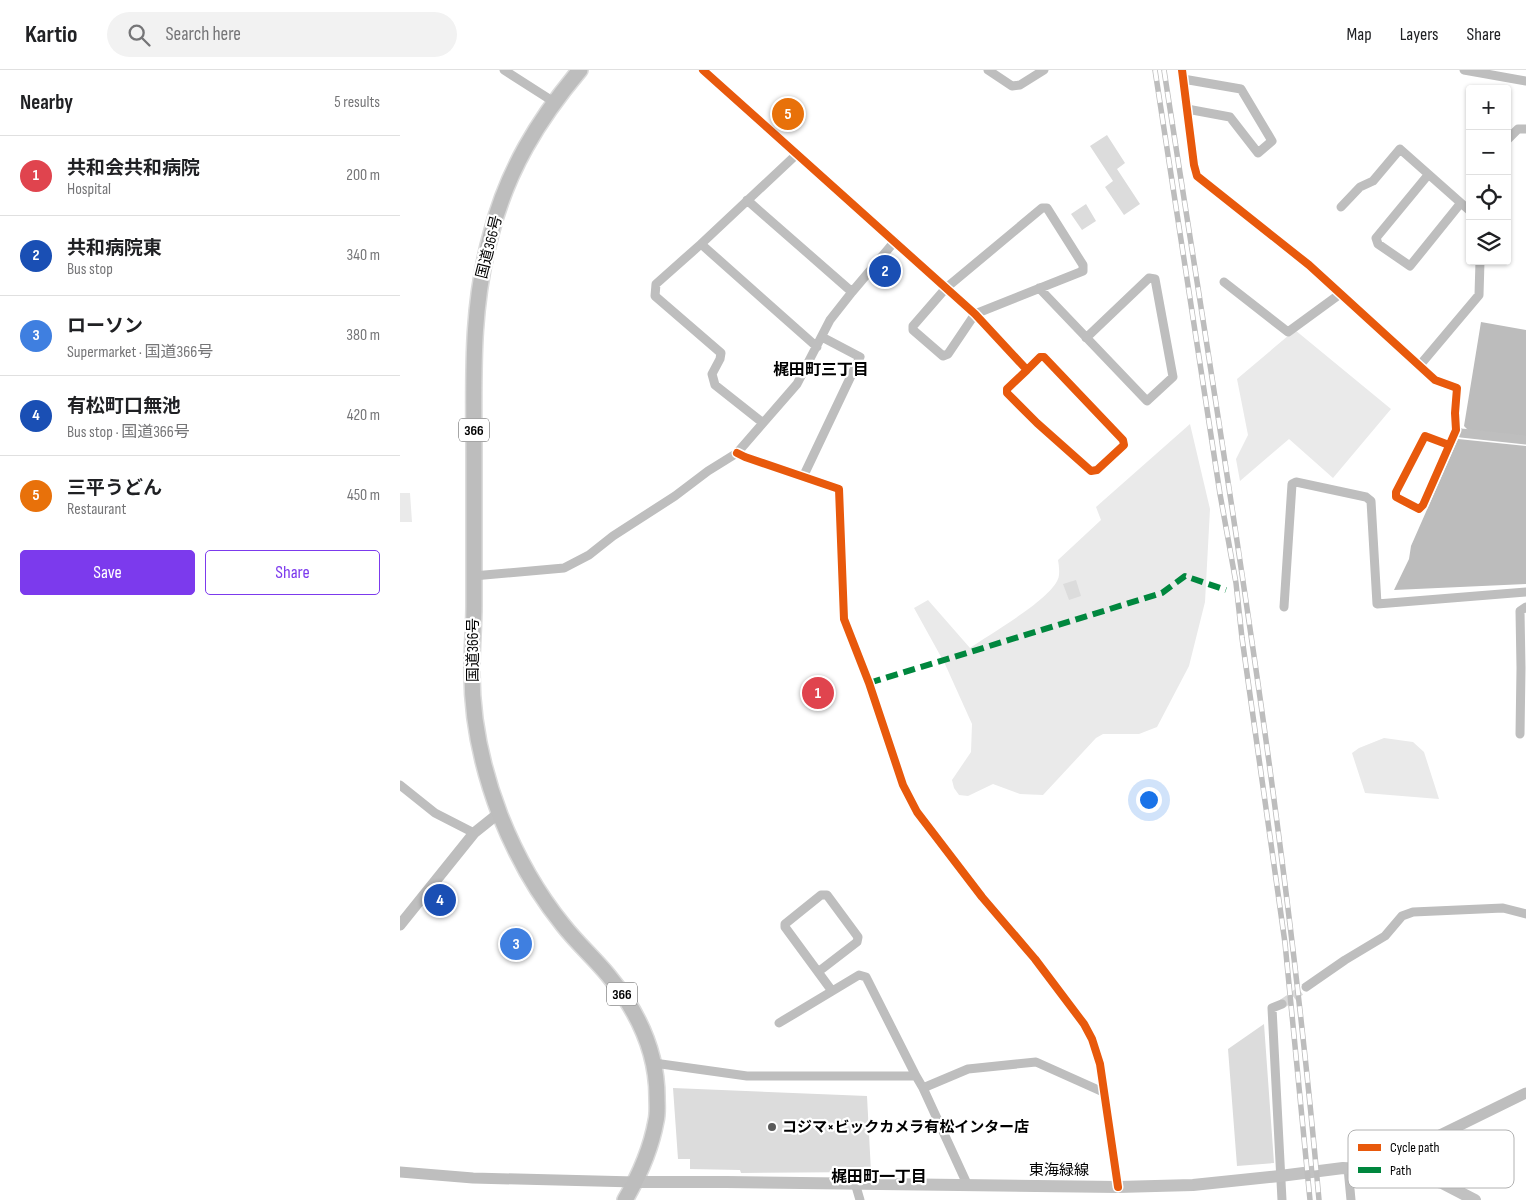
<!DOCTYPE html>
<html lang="en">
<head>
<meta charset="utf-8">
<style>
  :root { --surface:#fff; --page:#f2f2f2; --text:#202124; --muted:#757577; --line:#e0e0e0; --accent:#7c3aed }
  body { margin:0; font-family:"Sofia Sans Condensed","Noto Sans JP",sans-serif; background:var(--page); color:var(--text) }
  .controls { position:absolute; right:15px; top:15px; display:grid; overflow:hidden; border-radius:5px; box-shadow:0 1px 4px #0004 }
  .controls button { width:45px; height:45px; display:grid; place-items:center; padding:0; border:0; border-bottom:1px solid var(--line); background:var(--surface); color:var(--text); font:25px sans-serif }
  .you { position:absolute; left:748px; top:729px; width:18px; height:18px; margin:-12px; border:4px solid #fff; border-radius:50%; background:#1a73e8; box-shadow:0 0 0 8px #1a73e833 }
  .badge { display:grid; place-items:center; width:32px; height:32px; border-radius:50%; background:var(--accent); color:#fff; font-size:16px; font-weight:700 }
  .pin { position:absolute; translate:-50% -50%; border:2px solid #fff; box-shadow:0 1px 5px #0006 }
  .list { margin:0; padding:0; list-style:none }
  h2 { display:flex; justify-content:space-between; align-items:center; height:65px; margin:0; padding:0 20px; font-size:21px }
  h2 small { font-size:16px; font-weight:400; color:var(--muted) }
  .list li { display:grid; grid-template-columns:32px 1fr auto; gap:15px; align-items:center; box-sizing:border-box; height:80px; padding:0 20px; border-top:1px solid var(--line) }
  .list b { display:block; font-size:19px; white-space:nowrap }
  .list p { margin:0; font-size:16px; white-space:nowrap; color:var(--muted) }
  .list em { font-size:16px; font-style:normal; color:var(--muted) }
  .actions { display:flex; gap:10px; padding:15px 20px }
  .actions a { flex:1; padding:11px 0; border:1px solid var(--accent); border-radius:5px; text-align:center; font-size:18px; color:var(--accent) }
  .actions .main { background:var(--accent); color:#fff }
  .icon { flex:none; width:28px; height:28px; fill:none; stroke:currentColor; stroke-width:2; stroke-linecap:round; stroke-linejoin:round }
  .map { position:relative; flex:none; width:1126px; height:1130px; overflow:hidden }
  header { display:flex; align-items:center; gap:30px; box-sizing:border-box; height:70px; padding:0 25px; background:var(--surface); border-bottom:1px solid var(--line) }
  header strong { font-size:24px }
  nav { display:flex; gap:28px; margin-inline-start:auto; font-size:18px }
  .search { width:350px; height:45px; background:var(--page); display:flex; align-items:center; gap:12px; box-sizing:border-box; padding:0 18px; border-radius:28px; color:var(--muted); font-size:19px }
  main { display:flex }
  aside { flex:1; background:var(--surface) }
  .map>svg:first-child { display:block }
  .green { fill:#eaeaea }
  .water { fill:#bcbcbc }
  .building { fill:#dcdcdc }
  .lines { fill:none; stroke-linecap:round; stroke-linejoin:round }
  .minor-tunnel { stroke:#d9d9d9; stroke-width:9; stroke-dasharray:9 4.5; stroke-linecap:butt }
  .trunk-casing { stroke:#dbdbdb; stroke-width:18 }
  .minor { stroke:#bebebe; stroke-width:9 }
  .tertiary { stroke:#bebebe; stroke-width:11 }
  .secondary { stroke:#c1c1c1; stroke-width:12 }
  .trunk { stroke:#bdbdbd; stroke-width:15 }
  .rail-casing { stroke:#bdbdbd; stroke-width:5.5 }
  .rail { stroke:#fff; stroke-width:4; stroke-dasharray:11; stroke-linecap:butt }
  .quiet { stroke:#00873e; stroke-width:6; stroke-dasharray:12 6; stroke-linecap:butt }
  .cycleway-casing { stroke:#fff; stroke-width:11 }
  .cycleway { stroke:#e8590c; stroke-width:8 }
  .poi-dot { fill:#595959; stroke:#fff; stroke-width:2 }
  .labels { text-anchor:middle; stroke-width:4.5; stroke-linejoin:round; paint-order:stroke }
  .shield { fill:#fff; stroke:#4c4c4c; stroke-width:1 }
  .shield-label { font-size:14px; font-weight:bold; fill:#000 }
  .street-label { font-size:15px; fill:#000; stroke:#fff }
  .poi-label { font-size:15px; font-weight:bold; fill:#000; stroke:#fff; text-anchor:start }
  .neighbourhood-label { font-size:16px; font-weight:bold; fill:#000; stroke:#fff }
  .key { fill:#fff; stroke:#b2b2b2; stroke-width:1 }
  .key-label { font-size:14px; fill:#000 }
</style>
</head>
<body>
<header>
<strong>Kartio</strong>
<div class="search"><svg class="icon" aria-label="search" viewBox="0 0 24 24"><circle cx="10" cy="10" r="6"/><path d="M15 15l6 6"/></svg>Search here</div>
<nav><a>Map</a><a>Layers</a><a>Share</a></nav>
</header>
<main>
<aside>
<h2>Nearby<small>5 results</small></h2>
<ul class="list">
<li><span class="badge" style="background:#e0444e">1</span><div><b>共和会共和病院</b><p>Hospital</p></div><em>200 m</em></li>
<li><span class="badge" style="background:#1a4fb4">2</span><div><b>共和病院東</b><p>Bus stop</p></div><em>340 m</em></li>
<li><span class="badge" style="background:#3f7fe0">3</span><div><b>ローソン</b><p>Supermarket · 国道366号</p></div><em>380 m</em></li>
<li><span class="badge" style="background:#1a4fb4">4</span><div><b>有松町口無池</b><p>Bus stop · 国道366号</p></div><em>420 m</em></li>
<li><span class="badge" style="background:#e8710a">5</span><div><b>三平うどん</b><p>Restaurant</p></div><em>450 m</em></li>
</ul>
<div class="actions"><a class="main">Save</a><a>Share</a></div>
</aside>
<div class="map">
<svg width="1126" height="1130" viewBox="0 0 1126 1130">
  <rect width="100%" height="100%" fill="#fff"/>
  <path class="green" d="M895,260L991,339L933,408L889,369L840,411L836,389L848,365L837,309Z
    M790,354L810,439L805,532L789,596L757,657L739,664H703L696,668L643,725L620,724L593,714L568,726L559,725L554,718L552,710L571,682L572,654L545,594L514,538L528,530L570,578C590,564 650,530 658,509C660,504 659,496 658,490L701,450L696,437Z
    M0,423H10L12,452H0Z
    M984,668L1013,672L1024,682L1039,729L965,723L952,683L959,678Z"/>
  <path class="water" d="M1081,252L1126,260V367L1069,361L1064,356Z
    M1058,369L1126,376V514L994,520L1009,489L1011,476Z"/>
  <path class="building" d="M388,39L396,48L387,57L378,48Z
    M707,65L725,93L717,99L740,134L724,145L705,117L713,111L690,76Z
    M686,134L696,151L682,160L671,144Z
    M676,510L681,526L669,530L663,514Z
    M114,856L133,880L117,892L99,868Z
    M864,954L874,1093L837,1096L828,979Z
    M273,1018L467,1026L471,1102L341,1103L340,1100L290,1099V1089H278Z"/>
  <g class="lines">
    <path class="minor-tunnel" d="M882,934L906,917"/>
    <g class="trunk-casing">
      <path id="trunk" d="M180,0C138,50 107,101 91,164C70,240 74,311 74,388C74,437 74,486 74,535C74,555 72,575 72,596C71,646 82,698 100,745C115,783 137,823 163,855C177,873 194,888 208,905C237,940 257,981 257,1027C257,1035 258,1043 256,1051C251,1079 239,1106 225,1130"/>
    </g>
    <path class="minor" d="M104,0L154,32
      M303,0L575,244L627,300L640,287H644L723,370L724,375L697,400L691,401L637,353L607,323V319L627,300
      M588,0L612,16L620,15L644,0
      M782,0L794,95L797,106L909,195L1035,310L1057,318L1055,343L1056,360L1023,435L1019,439L996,427V422L1025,366L1049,375
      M1064,0L1126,11
      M783,9L841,19L872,71L858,83L830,47L787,39
      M1107,70L1118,59H1126
      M1028,105L976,168L978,174L1010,196L1060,134
      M347,130L452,222
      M941,137L960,117L973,111L1000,79L1070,141
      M642,138H647L683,195V201L575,244L548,284L543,286L513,260V256L546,218Z
      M301,174L417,277
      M824,212L888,262L940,224
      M639,218L747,331L773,307L755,209L749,208L686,268
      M1020,295L1079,225L1080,191
      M363,353L315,315L312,304L320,289L321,283L255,226L256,214L301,174L397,84
      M1056,360L1061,363L1126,370
      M337,383L345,387L439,419L444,549L469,613L503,715L517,742L582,827L635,889L684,954L692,969L700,994L718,1117
      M403,407L460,287L422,267
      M73,506L164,498L189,485L213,466L275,426L308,401L337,383L397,314L430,250L452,222L495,171
      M884,537L892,414L896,412L966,427L971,431L977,534L1126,522
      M1120,664L1121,598L1120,541L1126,537
      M0,715L35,743L74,763
      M418,902L457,872L458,867L427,825H421L385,854V857L432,921
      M906,917L945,890L985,866L1002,846L1013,842L1103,838L1126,844
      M882,934L872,938L882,1130
      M379,953L459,905L466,907L516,1006
      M254,993L347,1006H516L523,1018L568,1116
      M523,1018L568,999L636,992L703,1022
      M948,1098L951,1130
      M455,1113L460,1130"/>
    <path class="tertiary" d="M0,855L74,763L99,743
      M980,1100L1006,1076L1038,1066L1126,1023
      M0,1102L73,1108L235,1112"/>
    <path class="secondary" d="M235,1112H326L718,1117L793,1115L880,1106L943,1098L980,1100L1042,1113L1075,1130"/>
    <use href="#trunk" class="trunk"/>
    <g class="rail-casing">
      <path id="rail" d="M755,0L820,424L836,513L842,568L885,873L910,1130
        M764,0C822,376 886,751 919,1130"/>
    </g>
    <use href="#rail" class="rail"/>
    <path class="quiet" d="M469,613L762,523L785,506L826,520"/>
    <g class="cycleway-casing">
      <path id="cycleway" d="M303,0L575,244L627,300L640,287H644L723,370L724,375L697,400L691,401L637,353L607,323V319L627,300
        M782,0L794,95L797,106L909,195L1035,310L1057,318L1055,343L1056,360L1023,435L1019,439L996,427V422L1025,366L1049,375
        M337,383L345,387L439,419L444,549L469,613L503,715L517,742L582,827L635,889L684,954L692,969L700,994L718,1117"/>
    </g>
    <use href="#cycleway" class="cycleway"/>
  </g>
  <circle class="poi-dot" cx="372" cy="1057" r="5"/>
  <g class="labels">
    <g class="shield">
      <rect x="59" y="348.5" width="30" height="23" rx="4"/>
      <rect x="207" y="912.5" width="30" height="23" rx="4"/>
    </g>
    <g class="shield-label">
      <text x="74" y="365">366</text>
      <text x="222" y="929">366</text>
    </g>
    <g class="street-label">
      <text transform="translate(89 177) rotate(-76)" y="5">国道366号</text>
      <text transform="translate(73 580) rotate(-90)" y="5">国道366号</text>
      <text x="659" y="1105">東海緑線</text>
    </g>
    <g class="poi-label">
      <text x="382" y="1062">コジマ×ビックカメラ有松インター店</text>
    </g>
    <g class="neighbourhood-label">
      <text x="421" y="305">梶田町三丁目</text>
      <text x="479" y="1112">梶田町一丁目</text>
    </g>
  </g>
  <rect x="948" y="1060" width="166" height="58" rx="8" class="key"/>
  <rect x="958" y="1074" width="23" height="7" fill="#e8590c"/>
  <rect x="958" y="1097" width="23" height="6" fill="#00873e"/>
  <g class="key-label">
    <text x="990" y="1082">Cycle path</text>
    <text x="990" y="1105">Path</text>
  </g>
</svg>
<div class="controls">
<button>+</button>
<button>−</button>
<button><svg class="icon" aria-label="locate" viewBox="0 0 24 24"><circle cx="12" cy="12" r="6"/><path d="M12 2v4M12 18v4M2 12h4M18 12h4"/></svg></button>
<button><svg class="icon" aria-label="layers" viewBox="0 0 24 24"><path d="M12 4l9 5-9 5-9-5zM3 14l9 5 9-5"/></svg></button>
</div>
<div class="you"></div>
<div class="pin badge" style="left:418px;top:623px;background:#e0444e">1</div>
<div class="pin badge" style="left:485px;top:201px;background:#1a4fb4">2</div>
<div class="pin badge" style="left:116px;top:874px;background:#3f7fe0">3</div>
<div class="pin badge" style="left:40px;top:830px;background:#1a4fb4">4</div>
<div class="pin badge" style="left:388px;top:44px;background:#e8710a">5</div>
</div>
</main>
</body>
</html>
